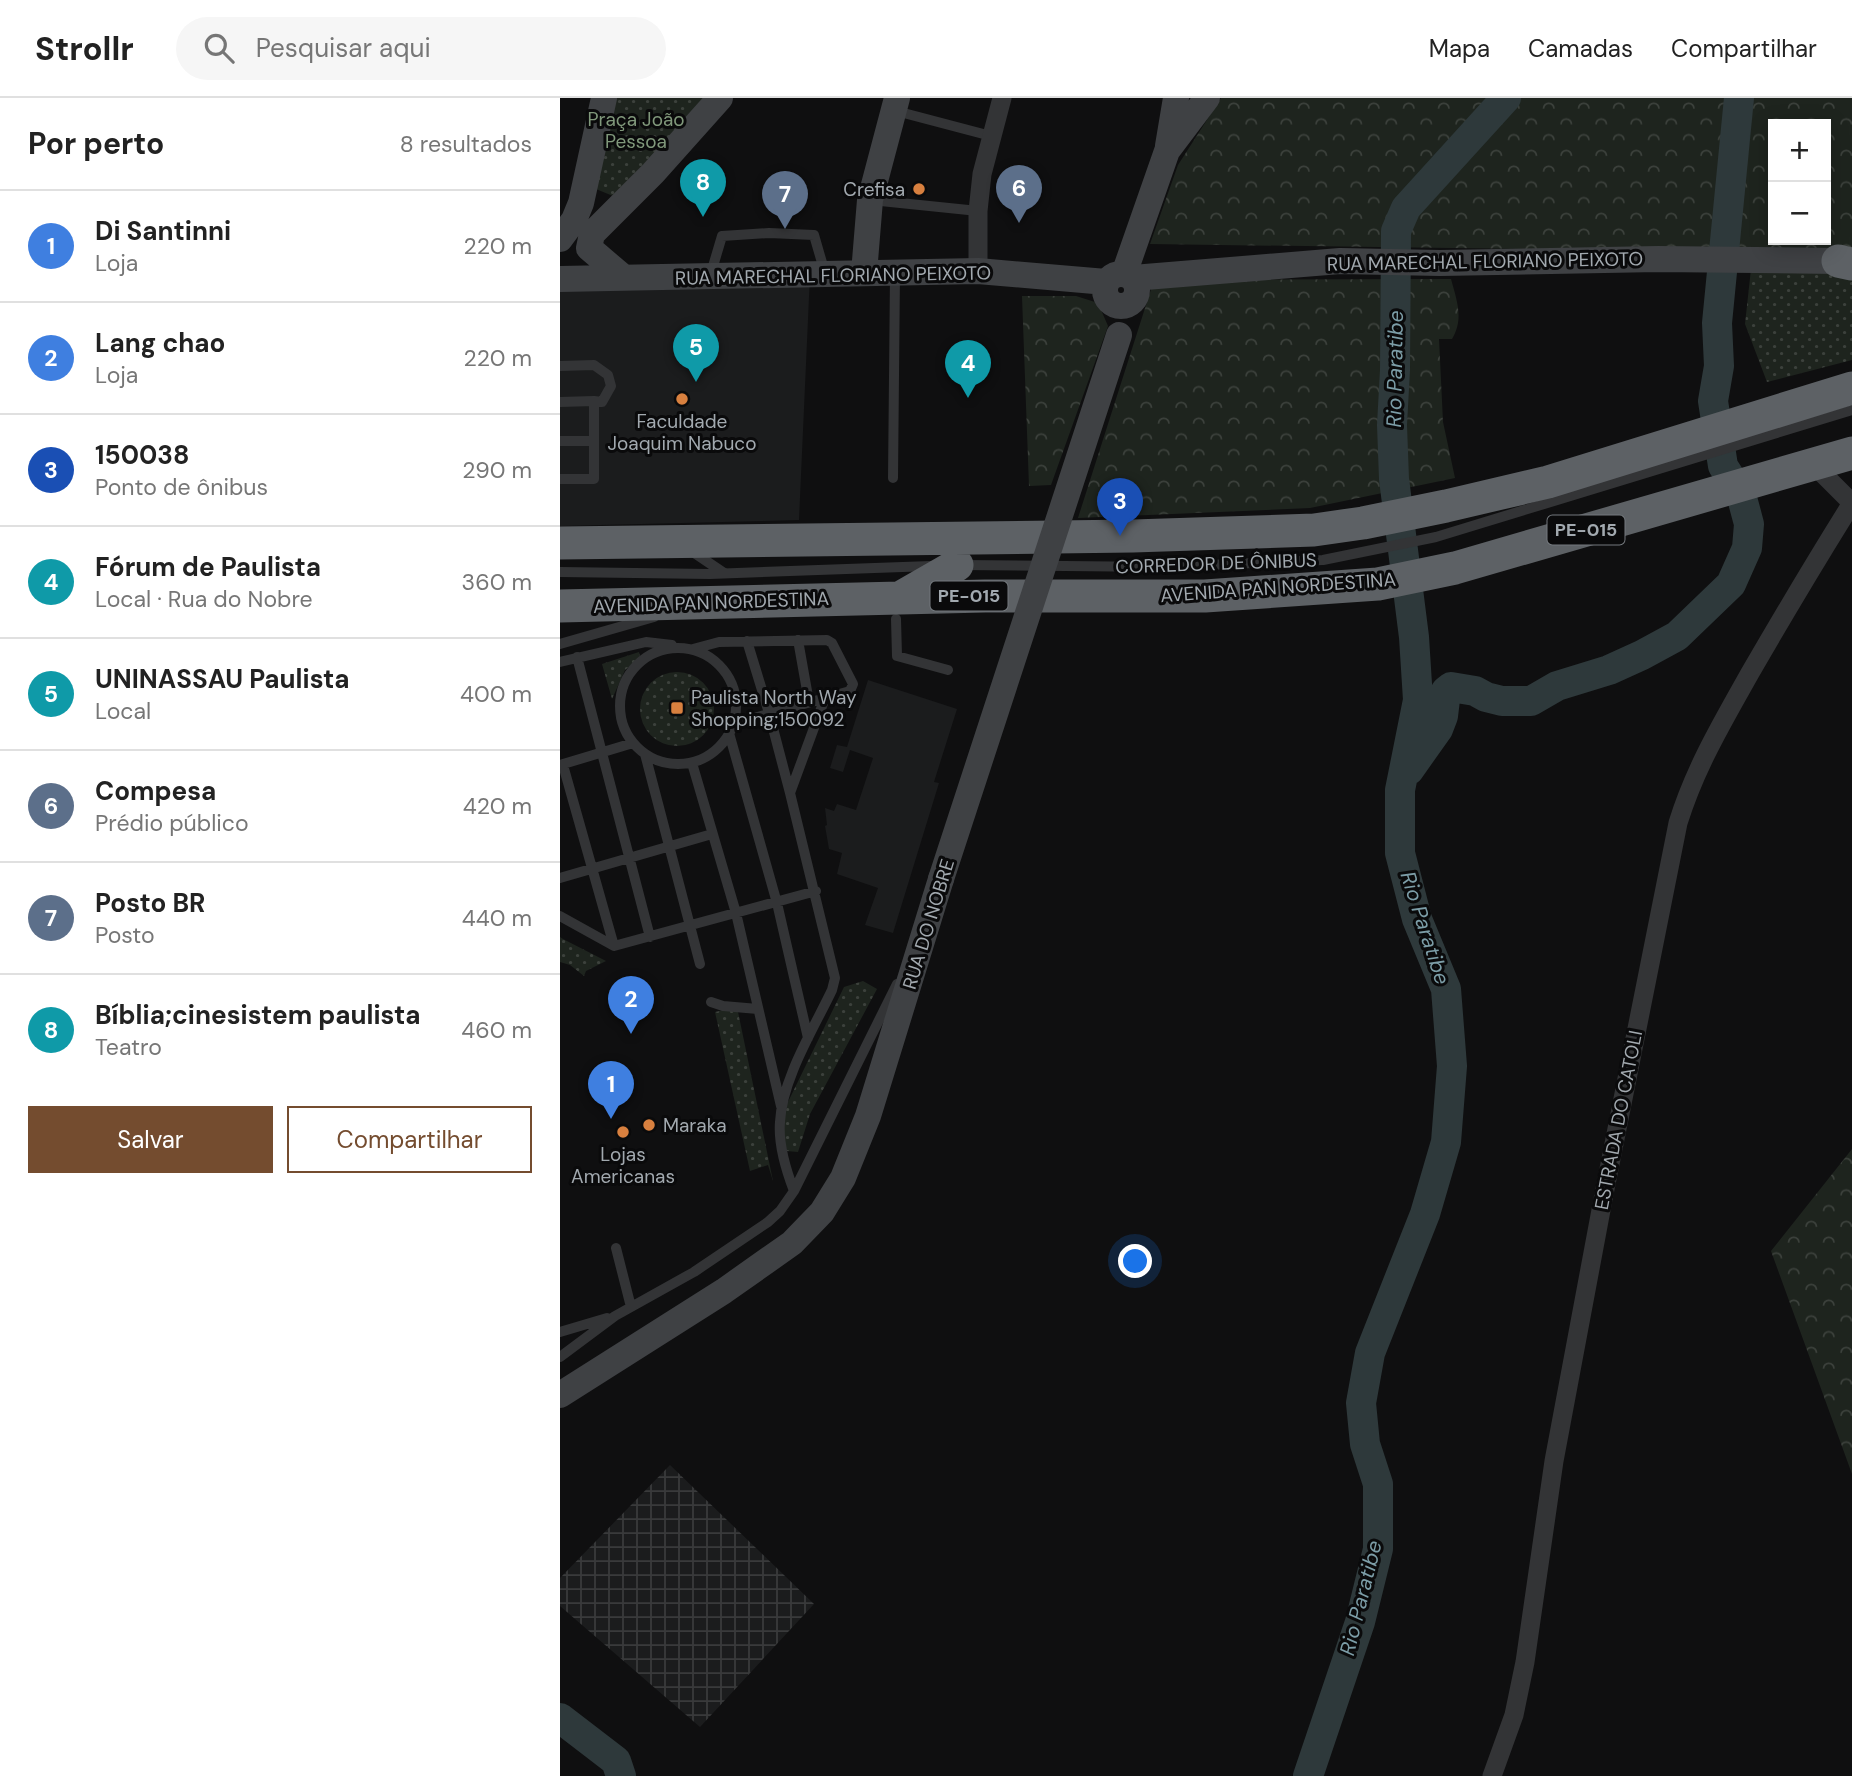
<!DOCTYPE html>
<html lang="pt">
<head>
<meta charset="utf-8">
<style>
  :root { --surface:#fff; --page:#f6f6f6; --text:#222; --muted:#767676; --line:#e0e0e0; --accent:#744c2f }
  body { margin:0; font-family:"DM Sans",sans-serif; background:var(--page); color:var(--text) }
  .controls { position:absolute; right:21px; top:21px; display:grid; overflow:hidden; border-radius:0px; box-shadow:0 4px 18px #0003 }
  .controls button { width:63px; height:63px; display:grid; place-items:center; padding:0; border:0; border-bottom:2px solid var(--line); background:var(--surface); color:var(--text); font:35px sans-serif }
  .you { position:absolute; left:576px; top:1164px; width:24px; height:24px; margin:-18px; border:5px solid #fff; border-radius:50%; background:#1a73e8; box-shadow:0 0 0 10px #1a73e833 }
  .badge { display:grid; place-items:center; width:46px; height:46px; border-radius:50%; background:var(--accent); color:#fff; font-size:23px; font-weight:700 }
  .pin { position:absolute; translate:-50% -58px; filter:drop-shadow(0 2px 4px #0008) }
  .pin::after { content:''; position:absolute; top:37px; width:24px; height:21px; background:inherit; clip-path:polygon(0 0,100% 0,50% 100%) }
  .list { margin:0; padding:0; list-style:none }
  h2 { display:flex; justify-content:space-between; align-items:center; height:91px; margin:0; padding:0 28px; font-size:30px }
  h2 small { font-size:23px; font-weight:400; color:var(--muted) }
  .list li { display:grid; grid-template-columns:46px 1fr auto; gap:21px; align-items:center; box-sizing:border-box; height:112px; padding:0 28px; border-top:2px solid var(--line) }
  .list b { display:block; font-size:26px; white-space:nowrap }
  .list p { margin:0; font-size:23px; white-space:nowrap; color:var(--muted) }
  .list em { font-size:23px; font-style:normal; color:var(--muted) }
  .actions { display:flex; gap:14px; padding:21px 28px }
  .actions a { flex:1; padding:16px 0; border:2px solid var(--accent); border-radius:0px; text-align:center; font-size:24px; color:var(--accent) }
  .actions .main { background:var(--accent); color:#fff }
  .icon { flex:none; width:38px; height:38px; fill:none; stroke:currentColor; stroke-width:2; stroke-linecap:round; stroke-linejoin:round }
  .map { position:relative; flex:none; width:1292px; height:1678px; overflow:hidden }
  header { display:flex; align-items:center; gap:42px; box-sizing:border-box; height:98px; padding:0 35px; background:var(--surface); border-bottom:2px solid var(--line) }
  header strong { font-size:33px }
  nav { display:flex; gap:38px; margin-inline-start:auto; font-size:24px }
  .search { width:490px; height:63px; background:var(--page); display:flex; align-items:center; gap:18px; box-sizing:border-box; padding:0 24px; border-radius:38px; color:var(--muted); font-size:26px }
  main { display:flex }
  aside { flex:1; background:var(--surface) }
  .map>svg:first-child { display:block }
  .built { fill:#1b1c1d }
  .industrial { fill:url(#industrial-grid) }
  .grass { fill:url(#grass-dots) }
  .forest { fill:url(#forest-crowns); fill-rule:evenodd }
  .lines { fill:none; stroke-linecap:round; stroke-linejoin:round }
  .river { stroke:#2e393b; stroke-width:30 }
  .lane { stroke:#333436; stroke-width:10 }
  .street { stroke:#333436; stroke-width:19 }
  .secondary { stroke:#3f4144; stroke-width:26 }
  .highway { stroke:#5d6165; stroke-width:33 }
  .secondary-bridge { stroke:#3f4144; stroke-width:26 }
  .poi-dot { fill:#d8803f; stroke:#0a0a0b; stroke-width:2.5 }
  .labels { text-anchor:middle; stroke-width:6; stroke-linejoin:round; paint-order:stroke }
  .shield { fill:#0a0a0b; stroke:#74797e; stroke-width:2 }
  .shield-label { font-size:18px; font-weight:bold; fill:#a2a9af }
  .park-label { font-size:19px; fill:#80987b; stroke:#0a0a0b }
  .poi-label { font-size:19px; fill:#a2a9af; stroke:#0a0a0b }
  .street-label { font-size:19px; fill:#a2a9af; stroke:#0a0a0b }
  .water-label { font-size:21px; font-style:italic; fill:#7c9da7; stroke:#0a0a0b }
</style>
</head>
<body>
<header>
<strong>Strollr</strong>
<div class="search"><svg class="icon" aria-label="search" viewBox="0 0 24 24"><circle cx="10" cy="10" r="6"/><path d="M15 15l6 6"/></svg>Pesquisar aqui</div>
<nav><a>Mapa</a><a>Camadas</a><a>Compartilhar</a></nav>
</header>
<main>
<aside>
<h2>Por perto<small>8 resultados</small></h2>
<ul class="list">
<li><span class="badge" style="background:#3f7fe0">1</span><div><b>Di Santinni</b><p>Loja</p></div><em>220 m</em></li>
<li><span class="badge" style="background:#3f7fe0">2</span><div><b>Lang chao</b><p>Loja</p></div><em>220 m</em></li>
<li><span class="badge" style="background:#1a4fb4">3</span><div><b>150038</b><p>Ponto de ônibus</p></div><em>290 m</em></li>
<li><span class="badge" style="background:#0f9aa8">4</span><div><b>Fórum de Paulista</b><p>Local · Rua do Nobre</p></div><em>360 m</em></li>
<li><span class="badge" style="background:#0f9aa8">5</span><div><b>UNINASSAU Paulista</b><p>Local</p></div><em>400 m</em></li>
<li><span class="badge" style="background:#5c6f8a">6</span><div><b>Compesa</b><p>Prédio público</p></div><em>420 m</em></li>
<li><span class="badge" style="background:#5c6f8a">7</span><div><b>Posto BR</b><p>Posto</p></div><em>440 m</em></li>
<li><span class="badge" style="background:#0f9aa8">8</span><div><b>Bíblia;cinesistem paulista</b><p>Teatro</p></div><em>460 m</em></li>
</ul>
<div class="actions"><a class="main">Salvar</a><a>Compartilhar</a></div>
</aside>
<div class="map">
<svg width="1292" height="1678" viewBox="0 0 1292 1678">
  <defs>
    <pattern id="industrial-grid" width="8" height="8" patternUnits="userSpaceOnUse" patternTransform="scale(1.75)"><rect width="8" height="8" fill="#1b1c1d"/><path d="M0 4h8M4 0v8" fill="none" stroke="#393a3b"/></pattern>
    <pattern id="grass-dots" width="8" height="8" patternUnits="userSpaceOnUse" patternTransform="scale(1.75)"><rect width="8" height="8" fill="#1e241e"/><path d="M2 2h.1M6 6h.1" fill="none" stroke="#3c413c" stroke-width="1.8" stroke-linecap="round"/></pattern>
    <pattern id="forest-crowns" width="20" height="18" patternUnits="userSpaceOnUse" patternTransform="scale(1.75)"><rect width="20" height="18" fill="#1e241e"/><path d="M2 6a3 3 0 1 1 6 0M12 15a3 3 0 1 1 6 0" fill="none" stroke="#3c413c"/></pattern>
  </defs>
  <rect width="100%" height="100%" fill="#0f0f10"/>
  <path class="built" d="M250,177L239,422L0,428V181Z
    M308,582L397,611L374,684L379,685L333,835L305,827L318,790L277,776L282,755L269,751L265,728L267,727L265,710L274,713L277,706L296,712L313,660L290,652L283,674L270,670L277,647L287,649Z"/>
  <path class="industrial" d="M110,1367L254,1506L140,1629L0,1508V1480Z"/>
  <path class="grass" d="M51,0H148L53,98L36,91Z
    M1191,171L1292,174V262L1207,284L1185,226Z
    M79,554L80,560L65,572L52,601L42,566Z
    M80 611a37 37 0 1 1 74 0a37 37 0 1 1-74 0Z
    M0,839L3,841L46,863L26,873L24,878L10,867L0,864Z
    M303,883L317,891L250,1016L238,1054L227,1053L221,1035L227,1006L284,889Z
    M177,909L213,1083L208,1067L190,1073L155,914Z"/>
  <path class="forest" d="M661,0H1292V152L1110,153L590,146L618,67ZM1213,26H1266V142H1213Z
    M891,181C897,203 904,221 892,241H879L883,324L895,380L750,410L518,420L594,182Z
    M462,198H516L538,205L548,228L491,387L469,388Z
    M1292,1051V1376L1211,1153Z"/>
  <g class="lines">
    <path class="river" d="M849,672L878,631L883,618L886,593L891,589L915,593L926,599L942,603H971L997,588L1049,572L1082,557L1117,538L1171,486L1187,450L1189,426L1181,396L1163,368L1153,303L1159,268L1157,225L1179,0
      M0,1620L56,1663L61,1678
      M748,1678L800,1524L818,1451V1386L805,1346L801,1305L810,1255L865,1116L886,1044L892,968L886,891L857,821L840,755V692L858,602L854,539L834,381L832,327L835,272L836,133L846,110L946,0"/>
    <path class="lane" d="M336,13L431,38
      M311,102L418,113
      M151,175L162,138L209,135L254,137L265,175
      M0,268L34,267L48,277L51,288L42,304L34,303V381H0
      M0,304L34,303
      M0,343H34
      M333,380L335,175
      M133,454L164,475
      M400,467L603,469L763,462L876,439L1292,312
      M0,474L150,476L371,468
      M336,521L337,558L388,572
      M238,542L249,604
      M187,543L209,615L230,695L275,880L272,892C254,930 222,981 220,1024C218,1047 226,1072 234,1093
      M0,546L94,519
      M60 608a58 58 0 1 1 116 0a58 58 0 1 1-116 0Z
      M133,551L159,544L267,542L272,545L293,586L290,593L173,626
      M17,559L90,839
      M0,564L86,544L112,547
      M169,635L217,805L248,940
      M85,656L140,866
      M132,665L176,815L221,1008
      M0,667L73,645
      M3,667L54,848
      M230,695L265,600
      M0,780L152,736
      M0,818L54,848L256,793
      M151,904L163,908L198,911
      M56,1150L71,1209
      M0,1234L47,1220
      M0,1259L55,1218L134,1174L208,1124L220,1113L234,1093L337,886"/>
    <path class="street" d="M418,173V113L422,76L442,0
      M932,1678L954,1617L965,1564L994,1363L1044,1096L1118,725C1135,670 1162,625 1190,575C1223,518 1257,461 1292,405L1255,368"/>
    <path class="secondary" d="M608,48L616,0
      M0,141L14,122L21,105L44,0
      M304,175L310,102L337,0
      M545 192a16 16 0 1 1 32 0a16 16 0 1 1-32 0Z
      M564,176L607,53L647,0
      M63,179L29,150L32,136L93,75L160,0
      M573,180L780,163L880,165L1098,161L1278,163
      M0,181L418,173L546,184
      M0,1297L164,1193L232,1145L262,1114L283,1080L308,1018L381,781"/>
    <path class="highway" d="M1278,163L1292,166
      M0,445L573,438L754,432L803,425L886,408L988,384L1292,290
      M343,498L397,467
      M0,508L425,498H645L818,486L895,470L1292,355"/>
    <path class="secondary-bridge" d="M381,781L559,237"/>
  </g>
  <g class="poi-dot">
    <circle cx="359" cy="91" r="7"/>
    <circle cx="122" cy="301" r="7"/>
    <rect x="110" y="603" width="14" height="14" rx="3.5"/>
    <circle cx="89" cy="1027" r="7"/>
    <circle cx="63" cy="1034" r="7"/>
  </g>
  <g class="labels">
    <g class="shield">
      <rect x="987.5" y="417.5" width="77" height="29" rx="5"/>
      <rect x="370.5" y="483.5" width="77" height="29" rx="5"/>
    </g>
    <g class="shield-label">
      <text x="1026" y="438">PE-015</text>
      <text x="409" y="504">PE-015</text>
    </g>
    <g class="park-label">
      <text x="76" y="28">Praça João<tspan x="76" dy="22">Pessoa</tspan></text>
    </g>
    <g class="poi-label">
      <text x="345" y="98" text-anchor="end">Crefisa</text>
      <text x="122" y="330">Faculdade<tspan x="122" dy="22">Joaquim Nabuco</tspan></text>
      <text x="131" y="606" text-anchor="start">Paulista North Way<tspan x="131" dy="22">Shopping;150092</tspan></text>
      <text x="103" y="1034" text-anchor="start">Maraka</text>
      <text x="63" y="1063">Lojas<tspan x="63" dy="22">Americanas</tspan></text>
    </g>
    <g class="street-label">
      <text transform="translate(925 163) rotate(-1)" y="7">RUA MARECHAL FLORIANO PEIXOTO</text>
      <text transform="translate(273 177) rotate(-1)" y="7">RUA MARECHAL FLORIANO PEIXOTO</text>
      <text transform="translate(656 465) rotate(-2)" y="7">CORREDOR DE ÔNIBUS</text>
      <text transform="translate(718 489) rotate(-4)" y="7">AVENIDA PAN NORDESTINA</text>
      <text transform="translate(151 504) rotate(-2)" y="7">AVENIDA PAN NORDESTINA</text>
      <text transform="translate(368 826) rotate(-73)" y="7">RUA DO NOBRE</text>
      <text transform="translate(1058 1022) rotate(-79)" y="7">ESTRADA DO CATOLI</text>
    </g>
    <g class="water-label">
      <text transform="translate(835 271) rotate(-89)" y="7">Rio Paratibe</text>
      <text transform="translate(865 830) rotate(72)" y="7">Rio Paratibe</text>
      <text transform="translate(801 1500) rotate(-76)" y="7">Rio Paratibe</text>
    </g>
  </g>
</svg>
<div class="controls">
<button>+</button>
<button>−</button>
</div>
<div class="you"></div>
<div class="pin badge" style="left:51px;top:1021px;background:#3f7fe0">1</div>
<div class="pin badge" style="left:71px;top:936px;background:#3f7fe0">2</div>
<div class="pin badge" style="left:560px;top:438px;background:#1a4fb4">3</div>
<div class="pin badge" style="left:408px;top:300px;background:#0f9aa8">4</div>
<div class="pin badge" style="left:136px;top:284px;background:#0f9aa8">5</div>
<div class="pin badge" style="left:459px;top:125px;background:#5c6f8a">6</div>
<div class="pin badge" style="left:225px;top:131px;background:#5c6f8a">7</div>
<div class="pin badge" style="left:143px;top:119px;background:#0f9aa8">8</div>
</div>
</main>
</body>
</html>
